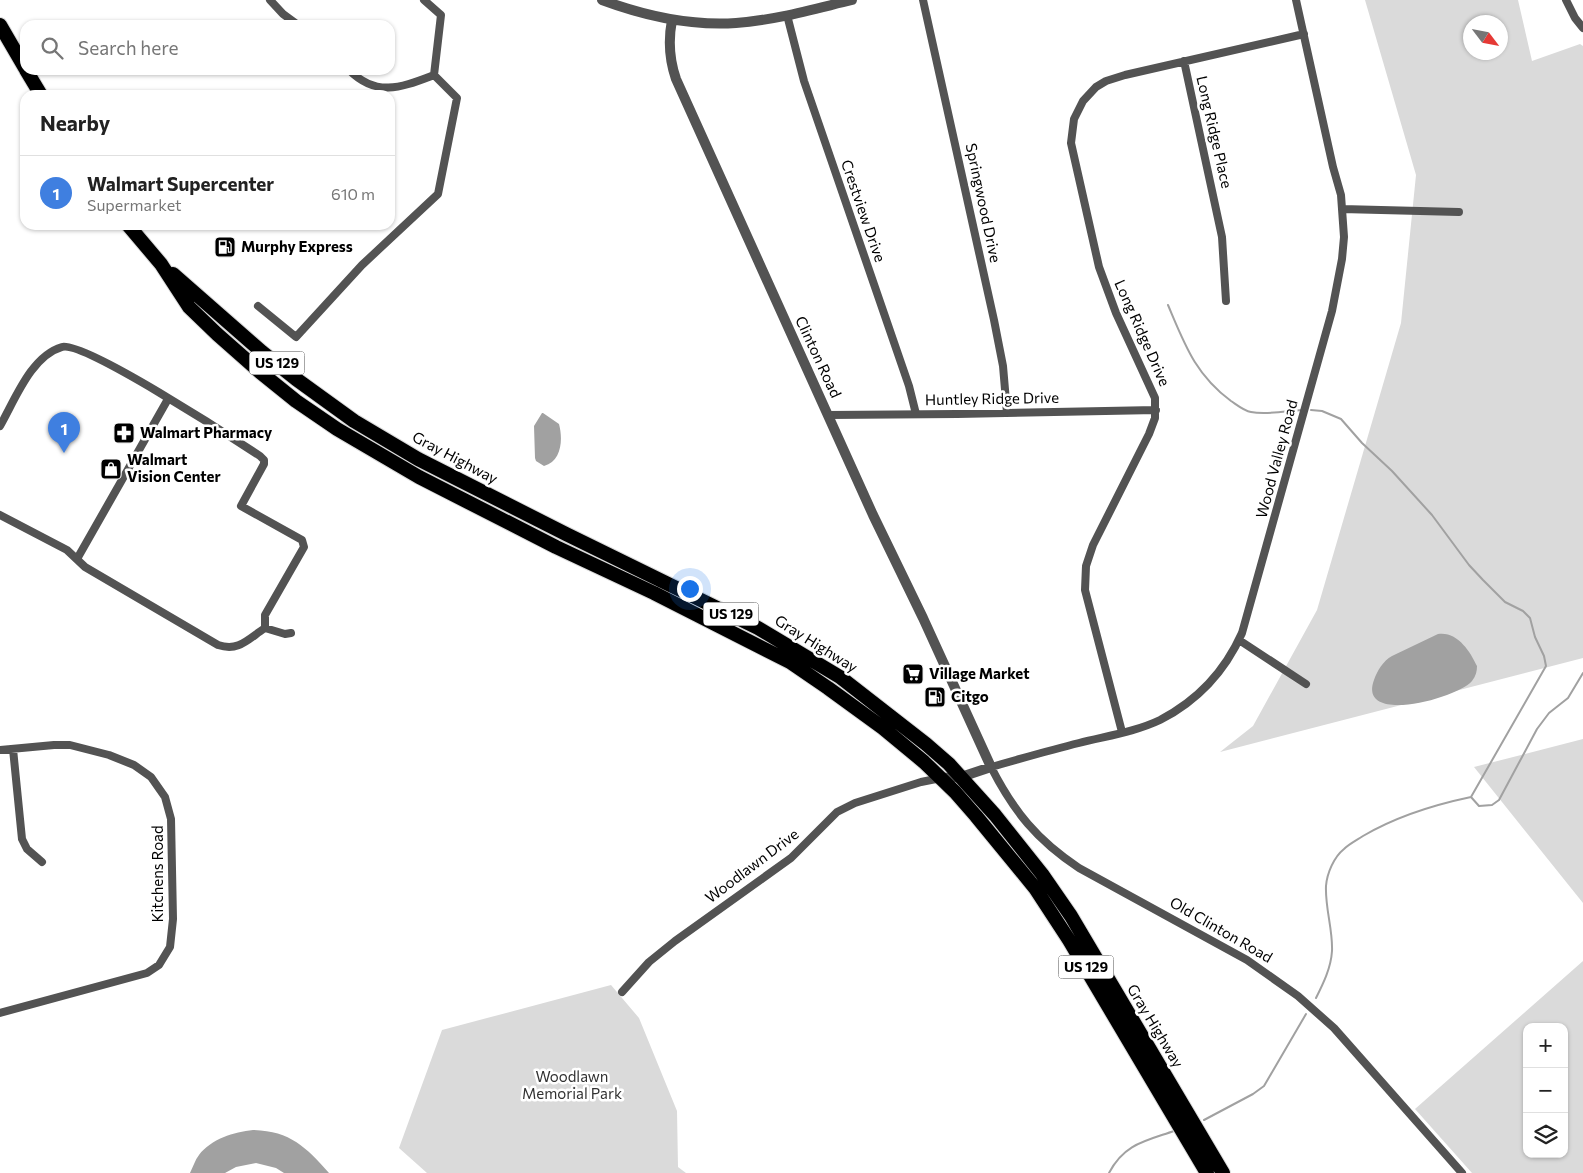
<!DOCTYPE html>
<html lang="en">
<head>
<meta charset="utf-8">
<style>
  :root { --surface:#fff; --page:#f2f2f2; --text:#222; --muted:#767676; --line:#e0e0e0; --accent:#111827 }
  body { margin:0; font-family:Commissioner,sans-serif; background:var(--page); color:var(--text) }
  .controls { position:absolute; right:15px; bottom:15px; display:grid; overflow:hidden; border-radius:10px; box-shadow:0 1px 4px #0004 }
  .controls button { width:45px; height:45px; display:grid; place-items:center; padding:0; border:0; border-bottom:1px solid var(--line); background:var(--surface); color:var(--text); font:25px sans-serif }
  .compass { position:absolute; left:1463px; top:15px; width:45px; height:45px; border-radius:50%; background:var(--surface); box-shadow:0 1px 4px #0004; rotate:122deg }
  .you { position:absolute; left:689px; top:588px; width:18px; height:18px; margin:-12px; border:4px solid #fff; border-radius:50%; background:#1a73e8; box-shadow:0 0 0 8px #1a73e833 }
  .badge { display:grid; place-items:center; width:32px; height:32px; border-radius:50%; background:var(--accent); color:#fff; font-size:16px; font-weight:700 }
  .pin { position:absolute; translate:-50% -41px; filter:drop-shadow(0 1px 2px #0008) }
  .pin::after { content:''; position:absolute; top:26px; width:18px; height:15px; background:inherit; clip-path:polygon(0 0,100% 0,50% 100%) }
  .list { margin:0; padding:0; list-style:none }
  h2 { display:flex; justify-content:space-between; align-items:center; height:65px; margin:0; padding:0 20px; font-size:21px }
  h2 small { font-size:16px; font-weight:400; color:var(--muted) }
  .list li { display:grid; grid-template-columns:32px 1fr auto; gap:15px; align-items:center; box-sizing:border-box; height:75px; padding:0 20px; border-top:1px solid var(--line) }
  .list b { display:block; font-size:19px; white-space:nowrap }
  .list p { margin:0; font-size:16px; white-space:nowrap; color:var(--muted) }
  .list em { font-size:16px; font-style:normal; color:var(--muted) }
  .icon { flex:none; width:28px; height:28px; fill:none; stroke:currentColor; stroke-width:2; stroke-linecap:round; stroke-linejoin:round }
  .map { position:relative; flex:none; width:1583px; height:1173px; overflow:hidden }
  .search { position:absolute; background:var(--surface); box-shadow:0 1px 4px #0004; left:20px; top:20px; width:375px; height:55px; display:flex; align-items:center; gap:12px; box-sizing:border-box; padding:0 18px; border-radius:15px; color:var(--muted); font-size:19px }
  .panel { position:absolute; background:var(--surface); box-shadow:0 1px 4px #0004; left:20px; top:90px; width:375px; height:140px; border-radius:15px }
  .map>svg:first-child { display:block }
  .green { fill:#dadada; fill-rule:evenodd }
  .water { fill:#a1a1a1 }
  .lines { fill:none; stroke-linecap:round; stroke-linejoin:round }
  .stream { stroke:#a1a1a1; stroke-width:2 }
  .trunk-casing { stroke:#dbdbdb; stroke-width:16 }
  .minor { stroke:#535353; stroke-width:8 }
  .tertiary { stroke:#535353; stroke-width:10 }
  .trunk { stroke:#000; stroke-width:14 }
  .labels { text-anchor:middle; stroke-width:5; stroke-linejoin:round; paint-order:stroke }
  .shield { fill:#fff; stroke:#4c4c4c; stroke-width:1 }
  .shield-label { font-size:14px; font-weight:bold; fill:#000 }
  .street-label { font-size:15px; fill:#000; stroke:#fff }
  .poi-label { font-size:15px; font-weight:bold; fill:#000; stroke:#fff; text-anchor:start }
  .park-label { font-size:15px; fill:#313131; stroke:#fff }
</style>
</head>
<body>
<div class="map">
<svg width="1583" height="1173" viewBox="0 0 1583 1173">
  <rect width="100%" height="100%" fill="#fff"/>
  <path class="green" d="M1365,0H1518L1532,61L1580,44L1583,46V658L1220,752L1253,726L1317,610L1401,323L1416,175ZM1470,22H1500V52H1470Z
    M1583,739V903L1474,767Z
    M1583,961V1173H1472L1415,1109ZM1527,1027H1564V1154H1527Z
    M611,985L639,1018L677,1111L678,1167L686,1173H427L399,1148L442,1030Z"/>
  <path class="water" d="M542,413H543L559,424C563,439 562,461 544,466L536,461L535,458L534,426Z
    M1438,634C1457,631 1470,651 1477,666C1477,671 1476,676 1472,681C1458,698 1357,726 1374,680C1377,671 1383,661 1392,656Z
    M253,1130C290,1131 306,1147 329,1173H284L276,1168L256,1163L236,1167L225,1173H190C193,1167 195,1160 199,1155C211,1139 234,1132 253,1130Z"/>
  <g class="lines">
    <path class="stream" d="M1168,305C1185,345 1195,374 1231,401C1237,405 1244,411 1251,412C1267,415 1286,411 1302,410
      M1311,410L1322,411L1341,419L1362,443L1392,471L1432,515L1469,565L1483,580L1505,602L1523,611L1530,618L1535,637L1544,656L1546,666L1471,797C1433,805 1397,816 1363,836C1357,840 1349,844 1344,849C1334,857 1327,873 1326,886C1325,908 1333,930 1332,951C1331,968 1323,984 1316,998
      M1471,797L1479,806L1492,805L1499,800L1537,729L1549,713L1568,698L1583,673
      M1204,1120L1253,1094L1264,1086L1306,1014
      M1109,1173C1124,1144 1145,1141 1174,1131"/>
    <g class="trunk-casing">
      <path id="trunk" d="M0,25L25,68
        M26,70L41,95
        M128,225L161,264L189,307L217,334L260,372L296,401L337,429L419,477L556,547L654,593L790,662L828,688L883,728L924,762L955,792L976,816L1035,888L1069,940L1207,1173
        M173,274L262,352L296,379L354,421L418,459L566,534L758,628L840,677L926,744L949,764L995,815L1042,874L1071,916L1223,1173"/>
    </g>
    <path class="minor" d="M270,0L283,14L298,25
      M923,0L994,320L1003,366L1007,413
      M1296,0L1333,167L1341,195L1344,237L1342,259L1332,311L1242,633C1225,671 1197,701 1160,720C1135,732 1106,736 1079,743C1050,750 1020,759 991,767C1014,812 1037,840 1079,868L1247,960L1298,996L1334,1028L1462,1173
      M1566,0L1575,18L1583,28
      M787,15L804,81L909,386L916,414
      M1184,61L1222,237L1226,301
      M349,70C377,98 402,87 434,75
      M1342,209L1459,212
      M258,306L296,337L362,265L438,194L457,98L434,75L441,15L424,0
      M829,415L957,414L1156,410
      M0,426C15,400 31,356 62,347C84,341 233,438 260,456L264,460V464L241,506L302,540L304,547L265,615V628
      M0,515L67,550L85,567L218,645C239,652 248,639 265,628L285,634L291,633
      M77,559L168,399
      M1239,640L1306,684
      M1122,732L1085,590L1086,566L1093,545L1149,434L1155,418V398L1116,313L1099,267L1071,143L1074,119L1083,101L1096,87L1106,81L1125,75L1304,34
      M13,749L22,839L27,849L42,862
      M0,750L54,745H70L109,755L134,765L151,777L165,797L171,819L173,919L170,947L159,965L147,973L0,1013
      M622,992L649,962L675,941L791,858L837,812L855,803L921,782L941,778"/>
    <path class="tertiary" d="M602,0C645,16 691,26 736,23C776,20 814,9 852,0
      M672,20C668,41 669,59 676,79L873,515L923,618L991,767L961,777L941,778"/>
    <use href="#trunk" class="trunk"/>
  </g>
  <defs>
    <g id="fuel-square" transform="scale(1.125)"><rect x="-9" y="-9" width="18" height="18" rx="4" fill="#000" stroke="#fff"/><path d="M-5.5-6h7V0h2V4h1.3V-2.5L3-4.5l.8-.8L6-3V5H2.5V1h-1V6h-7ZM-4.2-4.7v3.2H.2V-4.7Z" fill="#fff"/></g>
    <g id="pharmacy-square" transform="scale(1.125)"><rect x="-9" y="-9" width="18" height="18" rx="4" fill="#000" stroke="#fff"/><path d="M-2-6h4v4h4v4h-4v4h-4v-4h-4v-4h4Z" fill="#fff"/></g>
    <g id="shop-square" transform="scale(1.125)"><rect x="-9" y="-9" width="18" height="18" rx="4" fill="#000" stroke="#fff"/><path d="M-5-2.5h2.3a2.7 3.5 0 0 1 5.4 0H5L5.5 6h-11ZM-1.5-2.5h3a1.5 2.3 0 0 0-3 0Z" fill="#fff"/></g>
    <g id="supermarket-square" transform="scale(1.125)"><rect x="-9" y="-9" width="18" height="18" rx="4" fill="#000" stroke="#fff"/><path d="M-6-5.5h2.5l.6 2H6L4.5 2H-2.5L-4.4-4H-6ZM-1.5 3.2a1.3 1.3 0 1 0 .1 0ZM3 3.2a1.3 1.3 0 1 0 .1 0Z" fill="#fff"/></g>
  </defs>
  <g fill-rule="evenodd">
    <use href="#fuel-square" x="225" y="247"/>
    <use href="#pharmacy-square" x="124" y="433"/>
    <use href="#shop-square" x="111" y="469"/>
    <use href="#supermarket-square" x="913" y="674"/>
    <use href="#fuel-square" x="935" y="697"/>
  </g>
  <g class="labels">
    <g class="shield">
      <rect x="249.5" y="351.5" width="55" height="23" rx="4"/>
      <rect x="703.5" y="602.5" width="55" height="23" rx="4"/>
      <rect x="1058.5" y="955.5" width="55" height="23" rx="4"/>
    </g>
    <g class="shield-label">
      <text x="277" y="368">US 129</text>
      <text x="731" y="619">US 129</text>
      <text x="1086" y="972">US 129</text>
    </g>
    <g class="street-label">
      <text transform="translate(1214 132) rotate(77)" y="5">Long Ridge Place</text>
      <text transform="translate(983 203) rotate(78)" y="5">Springwood Drive</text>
      <text transform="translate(863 211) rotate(71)" y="5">Crestview Drive</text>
      <text transform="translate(1142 333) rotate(66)" y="5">Long Ridge Drive</text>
      <text transform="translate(818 357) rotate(65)" y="5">Clinton Road</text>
      <text transform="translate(992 399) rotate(-1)" y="5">Huntley Ridge Drive</text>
      <text transform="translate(455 458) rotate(28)" y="5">Gray Highway</text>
      <text transform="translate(1277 459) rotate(-75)" y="5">Wood Valley Road</text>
      <text transform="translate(816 644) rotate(32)" y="5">Gray Highway</text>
      <text transform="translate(752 866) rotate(-37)" y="5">Woodlawn Drive</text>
      <text transform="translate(158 874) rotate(-90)" y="5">Kitchens Road</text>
      <text transform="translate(1221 930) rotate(30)" y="5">Old Clinton Road</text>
      <text transform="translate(1155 1026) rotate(59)" y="5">Gray Highway</text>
    </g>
    <g class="poi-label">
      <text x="241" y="252">Murphy Express</text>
      <text x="140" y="438">Walmart Pharmacy</text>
      <text x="127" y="465">Walmart<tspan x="127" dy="17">Vision Center</tspan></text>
      <text x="929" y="679">Village Market</text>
      <text x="951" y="702">Citgo</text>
    </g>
    <g class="park-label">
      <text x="572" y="1082">Woodlawn<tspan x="572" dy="17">Memorial Park</tspan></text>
    </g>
  </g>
</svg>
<div class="controls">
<button>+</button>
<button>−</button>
<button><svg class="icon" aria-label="layers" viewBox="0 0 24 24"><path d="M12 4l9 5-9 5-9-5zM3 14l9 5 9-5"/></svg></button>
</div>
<svg class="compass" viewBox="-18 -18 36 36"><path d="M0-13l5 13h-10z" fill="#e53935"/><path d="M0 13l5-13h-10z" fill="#767676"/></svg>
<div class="you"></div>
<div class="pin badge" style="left:64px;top:453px;background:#3f7fe0">1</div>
<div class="search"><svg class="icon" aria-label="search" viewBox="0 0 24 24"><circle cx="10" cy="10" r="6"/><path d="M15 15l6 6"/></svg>Search here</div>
<section class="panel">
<h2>Nearby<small></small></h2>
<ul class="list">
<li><span class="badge" style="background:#3f7fe0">1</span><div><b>Walmart Supercenter</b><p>Supermarket</p></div><em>610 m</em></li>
</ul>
</section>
</div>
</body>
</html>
